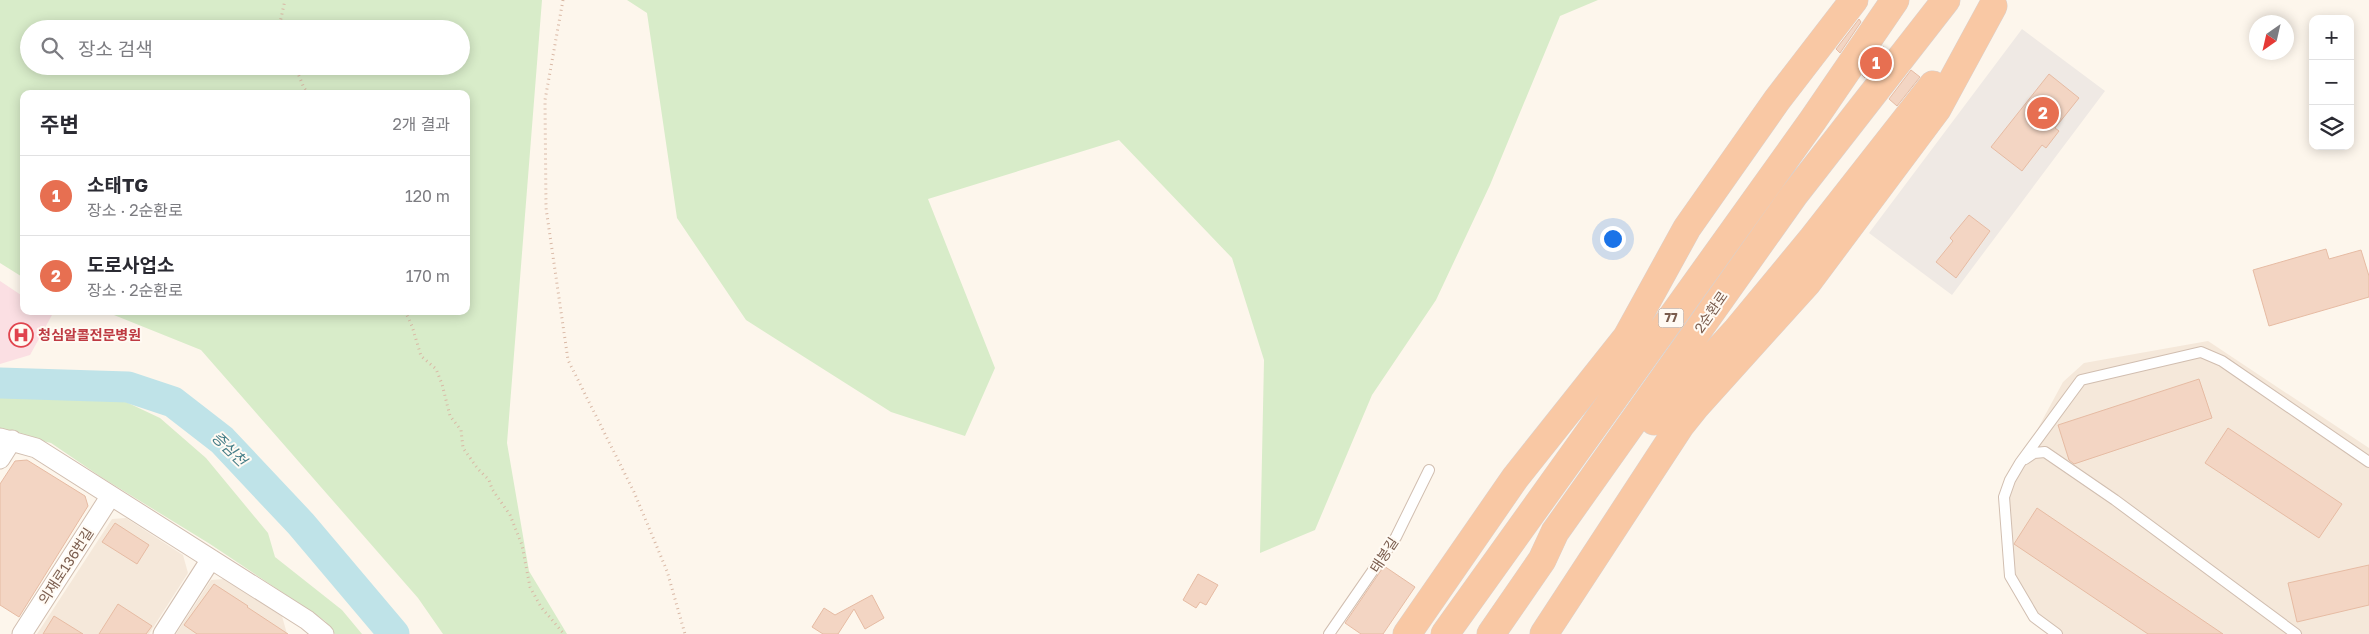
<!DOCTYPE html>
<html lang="ko">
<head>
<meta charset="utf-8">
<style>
  :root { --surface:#fff; --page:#f2f2f3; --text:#2b2b33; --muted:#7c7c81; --line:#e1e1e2; --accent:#e76f51 }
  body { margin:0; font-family:"Golos Text","Noto Sans KR",sans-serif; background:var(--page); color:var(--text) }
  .controls { position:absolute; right:15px; top:15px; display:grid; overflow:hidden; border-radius:10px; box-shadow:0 2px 12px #0003 }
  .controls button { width:45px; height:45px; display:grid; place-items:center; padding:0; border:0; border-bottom:1px solid var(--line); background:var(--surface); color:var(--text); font:25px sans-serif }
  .compass { position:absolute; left:2249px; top:15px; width:45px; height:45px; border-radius:50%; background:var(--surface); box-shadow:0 2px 12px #0003; rotate:214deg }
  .you { position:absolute; left:1612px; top:238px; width:18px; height:18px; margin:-12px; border:4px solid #fff; border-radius:50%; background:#1a73e8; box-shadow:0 0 0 8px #1a73e833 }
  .badge { display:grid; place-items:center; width:32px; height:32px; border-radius:50%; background:var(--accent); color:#fff; font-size:16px; font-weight:700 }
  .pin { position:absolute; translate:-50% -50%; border:2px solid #fff; box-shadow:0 1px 5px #0006 }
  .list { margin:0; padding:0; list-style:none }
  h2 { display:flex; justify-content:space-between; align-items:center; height:65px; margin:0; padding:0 20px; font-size:21px }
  h2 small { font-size:16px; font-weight:400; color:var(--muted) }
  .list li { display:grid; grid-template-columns:32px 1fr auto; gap:15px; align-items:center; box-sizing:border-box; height:80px; padding:0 20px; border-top:1px solid var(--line) }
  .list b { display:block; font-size:19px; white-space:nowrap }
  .list p { margin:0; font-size:16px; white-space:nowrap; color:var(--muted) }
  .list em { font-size:16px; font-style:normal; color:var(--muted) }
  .icon { flex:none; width:28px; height:28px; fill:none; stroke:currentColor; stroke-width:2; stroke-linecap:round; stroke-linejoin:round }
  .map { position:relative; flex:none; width:2369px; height:634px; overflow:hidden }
  .search { position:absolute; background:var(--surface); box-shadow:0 2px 12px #0003; left:20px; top:20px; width:450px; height:55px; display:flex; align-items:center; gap:12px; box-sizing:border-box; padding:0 18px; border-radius:28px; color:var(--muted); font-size:19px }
  .panel { position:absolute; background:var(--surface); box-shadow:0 2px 12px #0003; left:20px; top:90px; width:450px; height:225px; border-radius:10px }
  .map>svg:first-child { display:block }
  .residential { fill:#f5e8da }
  .industrial { fill:#efe9e4 }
  .medical { fill:#fbdfe3 }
  .green { fill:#d8ecc9; fill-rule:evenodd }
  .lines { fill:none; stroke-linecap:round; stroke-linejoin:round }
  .river { stroke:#bfe3e8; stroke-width:31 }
  .building { fill:#f3d5c3; stroke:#e6bba3 }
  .service-casing { stroke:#d1beb0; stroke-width:12 }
  .minor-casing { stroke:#d1beb0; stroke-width:21 }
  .trunk-casing { stroke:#dad1cd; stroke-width:29 }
  .path { stroke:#d9b8a5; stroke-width:3; stroke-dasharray:1 4; stroke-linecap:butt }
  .service { stroke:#fff; stroke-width:10 }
  .minor { stroke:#fff; stroke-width:19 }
  .trunk { stroke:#f9c8a4; stroke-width:28 }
  .labels { text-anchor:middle; stroke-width:4; stroke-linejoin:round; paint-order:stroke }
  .shield { fill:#fffaf3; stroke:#a28b7f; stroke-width:1 }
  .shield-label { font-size:12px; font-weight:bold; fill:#7a5c4d }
  .street-label { font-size:14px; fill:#7a5c4d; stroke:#fffaf3 }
  .health-label { font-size:14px; font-weight:bold; fill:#be3a42; stroke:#fffaf3; text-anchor:start }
  .water-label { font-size:15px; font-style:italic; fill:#437c86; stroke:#fffaf3 }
</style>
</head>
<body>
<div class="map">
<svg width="2369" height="634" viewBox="0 0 2369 634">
  <rect width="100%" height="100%" fill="#fdf6ec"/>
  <path class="residential" d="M2208,341L2369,448V634H2057L2034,617L2010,576L2004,516L2010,480L2063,382L2084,363Z
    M126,518L183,555L188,573L149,634H37L112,519Z
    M224,579L282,616L287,634H176L211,580Z"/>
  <path class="industrial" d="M2022,29L2105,91L1952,295L1869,233Z"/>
  <path class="medical" d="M0,281L24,297V311H46L52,315L30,355L0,364Z"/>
  <path class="green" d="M0,0H542L507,443L529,571L567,634H443L418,598L201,350L104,311H466V94H24V278L0,263ZM29,29H461V66H29Z
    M627,0H1598L1560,16L1490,185L1436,300L1372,395L1315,530L1260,553L1264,360L1232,258L1119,140L928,199L995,368L965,436L891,412L746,320L677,218L647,13Z
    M0,393L126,402L160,418L206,458L268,533L275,557L342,610L362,634H335L325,621L210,544L101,477L51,443L0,431Z"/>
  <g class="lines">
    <path class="river" d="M0,383L128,387L173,402L222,440L301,524L394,634"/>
  </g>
  <path class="building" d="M1859,19L1861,22L1840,53L1836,49Z
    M1883,46L1887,50L1865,78L1862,75Z
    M1911,70L1920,77L1897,106L1889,99Z
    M2049,74L2079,98L2055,128L2059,131L2046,148L2042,145L2022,171L1991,147Z
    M1969,215L1990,231L1956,278L1936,262L1953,241L1950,238Z
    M2326,249L2329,259L2361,250L2369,276V297L2269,326L2253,270Z
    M2199,379L2212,418L2074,464L2069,460L2058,425Z
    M2228,428L2342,504L2319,538L2205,463Z
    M27,460L85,496L88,506L19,617L0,605V484L15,461Z
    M2037,508L2223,634H2148L2014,544Z
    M115,523L149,545L137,564L102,542Z
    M2369,565V605L2297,622L2288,583Z
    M1384,566L1415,587L1383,634H1361L1345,623Z
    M1198,574L1218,585L1206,605L1200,602L1196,608L1183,600Z
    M214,584L248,606L247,607L288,634H197L184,625Z
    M872,595L884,618L865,629L854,609L838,634H823L812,627L824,608L835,615Z
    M118,604L152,626L146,634H99Z
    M54,616L83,634H43Z"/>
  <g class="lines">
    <g class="service-casing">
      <path id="service" d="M2025,459L2034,453L2045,452L2115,500L2296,634
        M1329,634L1396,537L1429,470
        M2057,634L2034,617L2010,576L2004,497L2010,480L2020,463L2081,380L2201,352L2222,361L2369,462"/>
    </g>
    <g class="minor-casing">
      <path id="minor" d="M0,438L36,448L307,620L324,634
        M0,459L12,440
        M22,634L110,497
        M163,634L211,559"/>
    </g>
    <g class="trunk-casing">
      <path id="trunk" d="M1654,421L1737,330L1813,238L1933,85
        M1407,634L1515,478L1627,337L1687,228L1777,100L1854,0
        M1445,634L1813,120L1895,0
        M1491,634L1542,560L1555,532L1794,195L1946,0
        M1544,634L1680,426L1696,406L1807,283L1937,109L1993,6"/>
    </g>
    <path class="path" d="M563,0L545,100L546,208L568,360L634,492L667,571L685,634
      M282,29L280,23L285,0
      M295,66L304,88L309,94
      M405,311L412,326L421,356L436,369L442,384L450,416L461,430L463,448L478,469L489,480L492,489L510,515L522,545L530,587L541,607L564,634"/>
    <use href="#service" class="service"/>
    <use href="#minor" class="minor"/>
    <use href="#trunk" class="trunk"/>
  </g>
  <defs>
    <g id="hospital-ring" transform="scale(1.25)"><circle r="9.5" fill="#fffaf3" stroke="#e0444e" stroke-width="1.5"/><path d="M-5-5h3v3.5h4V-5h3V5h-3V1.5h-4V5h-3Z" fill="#e0444e"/></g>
  </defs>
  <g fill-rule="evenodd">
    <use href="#hospital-ring" x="21" y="335"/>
  </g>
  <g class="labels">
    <rect class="shield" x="1658.5" y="308.5" width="25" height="19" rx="4"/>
    <g class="shield-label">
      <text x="1671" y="322">77</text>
    </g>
    <g class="street-label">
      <text transform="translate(1711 312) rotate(-55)" y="5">2순환로</text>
      <text transform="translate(1384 555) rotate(-57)" y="5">태봉길</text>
      <text transform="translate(66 566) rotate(-57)" y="5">의재로136번길</text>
    </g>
    <g class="health-label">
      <text x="38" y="340">청심알콜전문병원</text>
    </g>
    <g class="water-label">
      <text transform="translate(229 449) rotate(44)" y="5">증심천</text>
    </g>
  </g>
</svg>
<div class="controls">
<button>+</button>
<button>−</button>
<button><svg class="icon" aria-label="layers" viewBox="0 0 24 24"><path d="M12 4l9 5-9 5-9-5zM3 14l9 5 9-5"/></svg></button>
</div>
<svg class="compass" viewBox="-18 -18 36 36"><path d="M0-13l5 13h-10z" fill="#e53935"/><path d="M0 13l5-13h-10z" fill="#7c7c81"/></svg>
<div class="you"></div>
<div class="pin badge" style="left:1876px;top:63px">1</div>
<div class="pin badge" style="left:2043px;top:113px">2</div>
<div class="search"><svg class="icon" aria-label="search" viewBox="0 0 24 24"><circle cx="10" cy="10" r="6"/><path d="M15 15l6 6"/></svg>장소 검색</div>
<section class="panel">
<h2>주변<small>2개 결과</small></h2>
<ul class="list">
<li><span class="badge">1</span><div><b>소태TG</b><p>장소 · 2순환로</p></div><em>120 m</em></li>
<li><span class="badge">2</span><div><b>도로사업소</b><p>장소 · 2순환로</p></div><em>170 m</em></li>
</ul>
</section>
</div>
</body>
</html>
